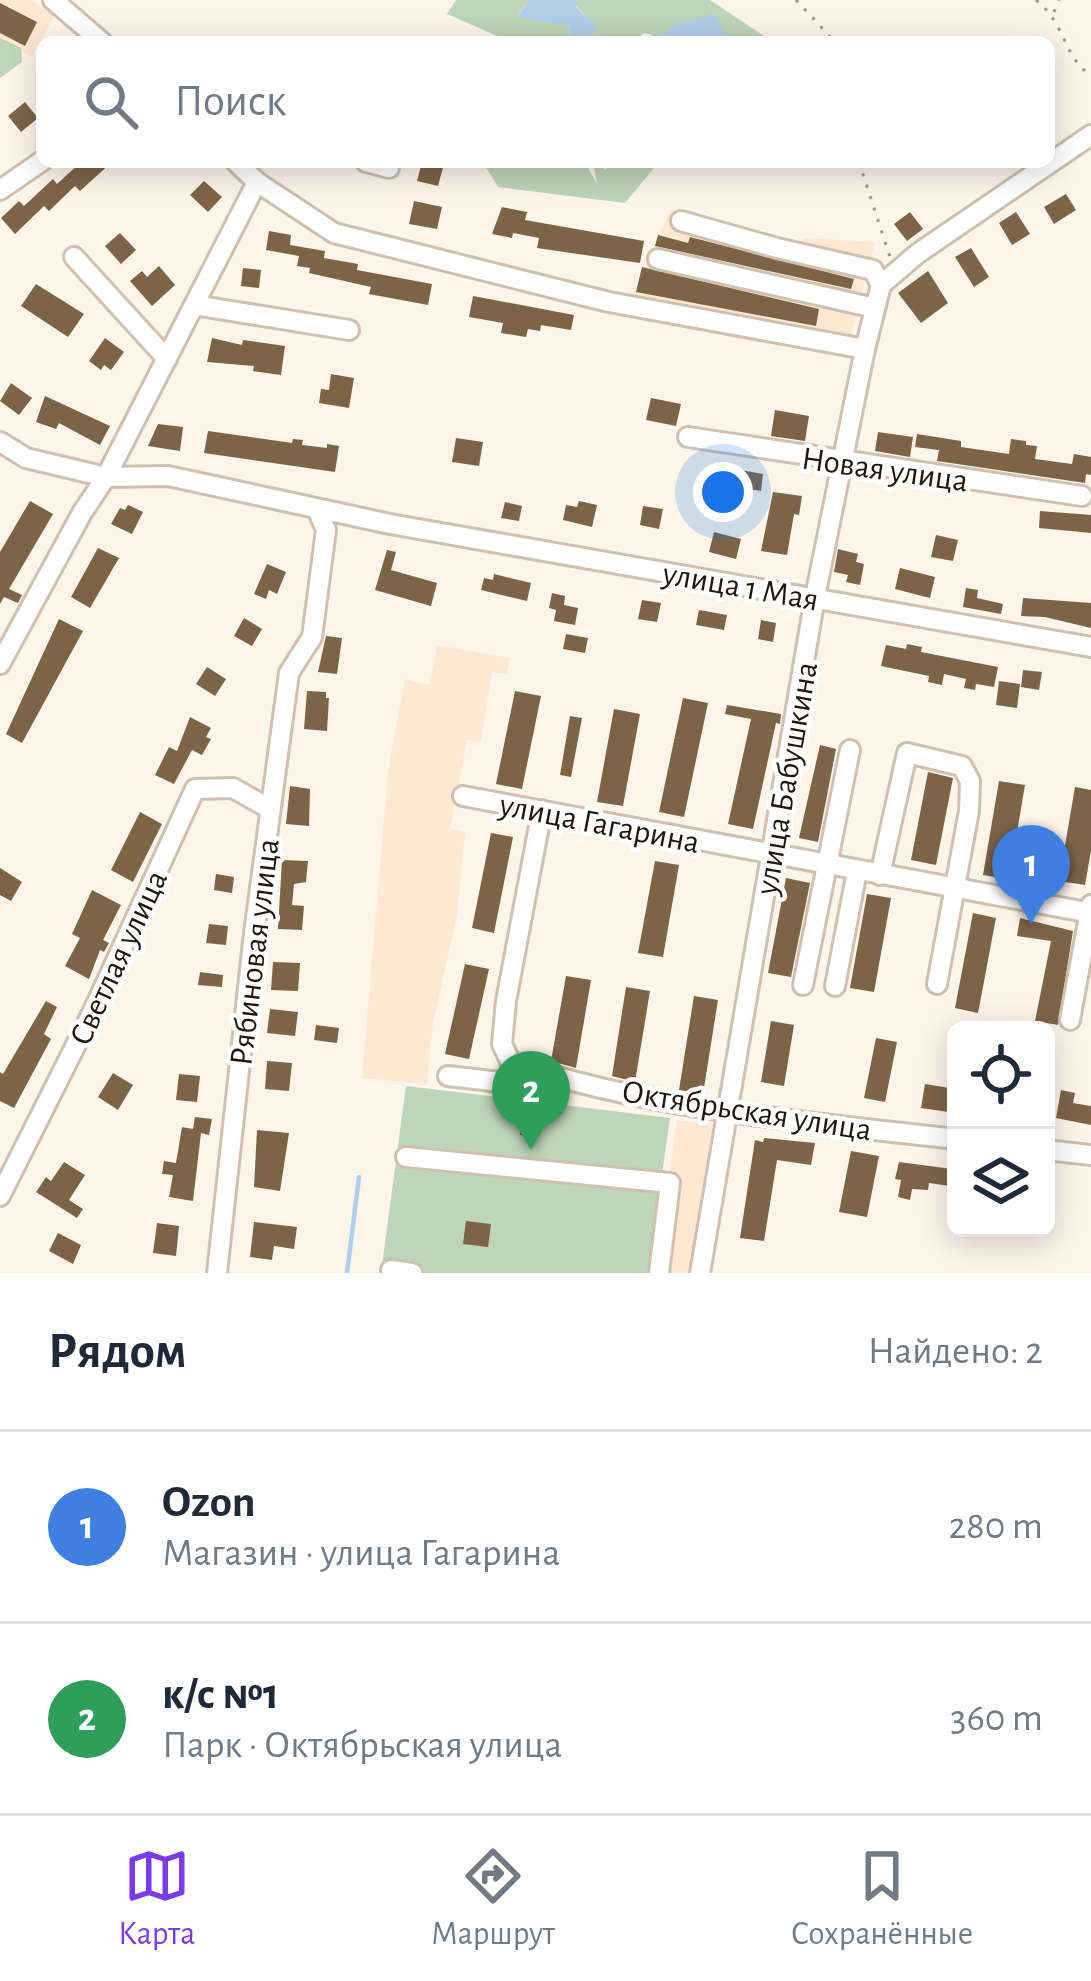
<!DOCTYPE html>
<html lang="ru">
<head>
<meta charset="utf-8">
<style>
  :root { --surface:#fff; --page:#f6f6f7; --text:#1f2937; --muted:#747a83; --line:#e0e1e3; --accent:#7c3aed }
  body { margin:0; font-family:"Alegreya Sans",sans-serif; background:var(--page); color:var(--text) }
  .controls { position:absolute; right:36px; bottom:36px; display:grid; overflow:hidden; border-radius:18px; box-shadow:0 6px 30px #0003 }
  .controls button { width:108px; height:108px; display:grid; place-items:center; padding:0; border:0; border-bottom:3px solid var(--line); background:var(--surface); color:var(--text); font:60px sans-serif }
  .you { position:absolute; left:723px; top:492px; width:42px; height:42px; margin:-30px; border:9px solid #fff; border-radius:50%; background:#1a73e8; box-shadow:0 0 0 18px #1a73e833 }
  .badge { display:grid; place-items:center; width:78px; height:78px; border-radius:50%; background:var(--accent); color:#fff; font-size:39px; font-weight:700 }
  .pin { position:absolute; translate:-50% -99px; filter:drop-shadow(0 3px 6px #0008) }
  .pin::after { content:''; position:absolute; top:63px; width:42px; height:36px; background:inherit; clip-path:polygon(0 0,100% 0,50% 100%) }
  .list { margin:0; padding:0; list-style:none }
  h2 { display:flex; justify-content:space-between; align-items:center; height:156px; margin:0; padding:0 48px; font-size:51px }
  h2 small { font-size:39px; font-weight:400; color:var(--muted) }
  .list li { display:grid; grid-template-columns:78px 1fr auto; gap:36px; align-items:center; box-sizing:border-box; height:192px; padding:0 48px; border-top:3px solid var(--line) }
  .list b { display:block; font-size:45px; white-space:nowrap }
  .list p { margin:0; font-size:39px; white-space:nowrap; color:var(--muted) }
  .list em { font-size:39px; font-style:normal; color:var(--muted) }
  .icon { flex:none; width:66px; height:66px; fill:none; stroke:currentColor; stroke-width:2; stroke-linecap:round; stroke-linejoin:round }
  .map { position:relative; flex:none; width:1091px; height:1273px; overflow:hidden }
  .search { position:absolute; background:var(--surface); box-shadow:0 6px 30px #0003; left:36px; right:36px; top:36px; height:132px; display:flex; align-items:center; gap:30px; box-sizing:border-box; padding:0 42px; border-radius:18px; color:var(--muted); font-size:45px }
  .sheet { height:540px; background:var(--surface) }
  nav { display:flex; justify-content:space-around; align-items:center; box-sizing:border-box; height:168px; border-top:3px solid var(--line); background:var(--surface); font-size:33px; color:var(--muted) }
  nav a { display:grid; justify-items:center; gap:6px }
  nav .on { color:var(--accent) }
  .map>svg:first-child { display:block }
  .built { fill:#fee8d2 }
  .green { fill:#bdd5b8 }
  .water { fill:#b1ceed }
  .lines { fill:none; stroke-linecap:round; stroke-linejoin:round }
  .stream { stroke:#b1ceed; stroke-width:4.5 }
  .building { fill:#7e6447 }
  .minor-casing { stroke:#cfc0b0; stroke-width:24 }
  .path { stroke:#9e968e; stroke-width:3; stroke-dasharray:3 9; stroke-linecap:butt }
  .minor { stroke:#fff; stroke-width:18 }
  .labels { text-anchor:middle; stroke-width:9; stroke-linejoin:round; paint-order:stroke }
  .street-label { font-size:33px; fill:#1d1711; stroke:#fff }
</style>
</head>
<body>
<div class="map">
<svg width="1091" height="1273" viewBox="0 0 1091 1273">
  <rect width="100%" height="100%" fill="#fdf4ea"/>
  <path class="built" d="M0,0H31L55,15L32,57L0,40Z
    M671,209L801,245L804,238L875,242L850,339L632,296Z
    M437,645L510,658L507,674L492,672L481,741L467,740L450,829L465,832L457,915L433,1023L427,1084L362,1078L388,771L405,679L430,685Z
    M677,1120L720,1125L693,1273H655Z"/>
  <path class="green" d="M456,0H529L518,15L567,25L573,42H511L447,14Z
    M576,0H710L773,42H720L728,38L674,25L655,42H648L652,35L644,33L634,42L620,38L614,42H583L597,28L576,6Z
    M0,38L21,48L22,62L0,78Z
    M487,162H585L597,184L593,162H602L604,170L619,162H659L625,203L498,187L485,166Z
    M406,1086L670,1118L648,1273H381Z"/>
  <path class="water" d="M529,0H576V7L598,28L583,42H573L567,25L517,17Z
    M713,14L729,38L720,42H655L674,25Z"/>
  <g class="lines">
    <path class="stream" d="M347,1273L359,1177"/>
  </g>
  <path class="building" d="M0,3L37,22L25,46L0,33Z
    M25,102L38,118L21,132L8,116Z
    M81,162H112L80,191L75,186L49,211L44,206L15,234L1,218L19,201L24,206L53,179L57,184Z
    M422,162L444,164L438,186L417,181Z
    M204,181L222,197L208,212L190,195Z
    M1066,194L1076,210L1054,224L1044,207Z
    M414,201L442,207L437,229L409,224Z
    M502,207L527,212L525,220L644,241L640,263L537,248L539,238L513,233L512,238L492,234Z
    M910,212L923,229L907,241L894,224Z
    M1016,212L1030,234L1012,245L999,223Z
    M269,231L291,235L290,245L325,251L324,258L358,264L357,270L432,284L428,305L369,294L371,287L309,273L310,268L297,266L299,256L266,250Z
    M120,233L136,250L121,264L105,246Z
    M658,235L688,243L690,237L854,279L851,289L655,246Z
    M971,248L989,277L974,287L955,257Z
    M159,266L175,285L152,306L130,281L142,271L147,277Z
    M642,267L819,309L816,326L636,292Z
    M243,268L261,270L259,288L241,286Z
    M928,271L948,303L921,323L898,293Z
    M36,284L84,314L68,337L21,306Z
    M473,296L574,315L571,330L541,325L540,331L528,329L526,337L501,333L503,323L469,317Z
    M105,338L124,352L111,370L104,365L101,370L89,361Z
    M212,338L242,345L243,340L285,346L281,375L253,371L254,366L207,362Z
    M331,374L354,378L349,408L319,403L321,389L329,390Z
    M11,383L32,398L19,415L0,401Z
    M45,396L110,426L100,445L59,423L56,429L36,422Z
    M651,398L681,404L676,426L646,420Z
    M775,410L809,416L805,441L771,436Z
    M158,424L183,427L180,451L148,446Z
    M208,431L292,443L293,439L303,440L302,445L327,448V444L339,446L335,472L204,453Z
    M878,432L913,437L910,457L875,451Z
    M917,434L961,441V447L1009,454L1011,439L1026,441V445L1037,446L1035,459L1072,464L1074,454L1091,457V475L1086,474L1085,483L937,461L939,450L915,447Z
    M456,438L483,442L479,466L452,462Z
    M735,469L763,474L761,491L733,487Z
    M773,492L802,496L799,515L794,514L787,555L761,551Z
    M30,501L53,514L9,589L22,595L18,603L4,597L0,604V552Z
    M579,501L597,505L592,527L563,520L566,505L577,507Z
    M505,502L522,506L519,521L501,518Z
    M128,505L143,512L132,534L111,524L120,508L125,510Z
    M643,506L663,509L659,529L640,525Z
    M1040,511L1091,515V533L1039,528Z
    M714,532L741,539L736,559L709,552Z
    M936,535L958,540L953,561L931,557Z
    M98,548L119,558L90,608L71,597Z
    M838,549L858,554L856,562L864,564L860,585L846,582L848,575L834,572Z
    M387,550L396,552L391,570L437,583L431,606L375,590Z
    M267,564L286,572L277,594L269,590L266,599L254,594Z
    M900,568L935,577L930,598L895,589Z
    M494,574L531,583L527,601L481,590L484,578L493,580Z
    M966,588L978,590L977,598L1003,604L1001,614L963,607Z
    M552,593L565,596L564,605L578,608L575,625L554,621L556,610L549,608Z
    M1023,598L1091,603V628L1045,617L1021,616Z
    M642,600L661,603L657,622L638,619Z
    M699,610L727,615L724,630L696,625Z
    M244,618L262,629L252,646L234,636Z
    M59,619L83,631L22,743L6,734Z
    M761,620L776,623L773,642L758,639Z
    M566,634L588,638L585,653L563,649Z
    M326,636L342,638L337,674L318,672Z
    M907,644L922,647L921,652L998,667L994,687L976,684L975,690L964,688L966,679L944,674L942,685L928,682L929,676L881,666L886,645L906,649Z
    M207,667L226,679L215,696L196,684Z
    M1023,670L1042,672L1039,690L1021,687Z
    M999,681L1020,684L1017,708L996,705Z
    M307,691L326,692V698H329L327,731L304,729Z
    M515,691L541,696L522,789L496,784Z
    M683,698L708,703L684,817L659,812Z
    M727,705L781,714L780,724L776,723L753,829L728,824L751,719L725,714Z
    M614,709L640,714L623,806L597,802Z
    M570,716L582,718L571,777L560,775Z
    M190,717L211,728L206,737L211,739L202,755L192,750L174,784L155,775L169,747L177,751Z
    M820,745L836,749L818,842L799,838Z
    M928,772L953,778L936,865L911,860Z
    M999,781L1025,785L1009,879L983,875Z
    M290,786L310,789L309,826L286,824Z
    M1075,787L1091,790V851L1085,885L1059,881Z
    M140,812L162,824L133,882L111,870Z
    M491,833L513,837L494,933L472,928Z
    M282,860L308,861L306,882L294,884L292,905L304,906L302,930L278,929Z
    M655,861L679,865L663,957L638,953Z
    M0,868L22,882L11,901L0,895Z
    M216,874L234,877L232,893L214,890Z
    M786,878L810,883L791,977L768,973Z
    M92,890L121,905L103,940L109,943L104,952L100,950L89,979L65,966L80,938L72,934Z
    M867,894L891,898L874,992L850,988Z
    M973,913L996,918L978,1013L955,1008Z
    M1020,918L1073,931L1058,1025L1035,1021L1051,941L1017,936Z
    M209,924L228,926L226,945L206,943Z
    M273,962L300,963L298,991L271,990Z
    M465,964L489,969L469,1059L445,1054Z
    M200,972L223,975L222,987L198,985Z
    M566,976L591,980L576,1068L551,1061Z
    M626,987L650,991L635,1082L612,1076Z
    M694,996L718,1000L703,1094L679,1090Z
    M46,1001L57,1007L44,1034L51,1039L14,1108L0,1101V1072L3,1074Z
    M270,1009L298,1012L295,1036L267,1033Z
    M771,1021L794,1025L784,1086L761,1082Z
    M316,1025L339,1028L337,1043L314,1040Z
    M876,1038L897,1042L885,1102L864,1098Z
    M267,1061L292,1063L289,1091L265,1089Z
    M113,1073L133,1085L118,1110L98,1097Z
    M179,1074L200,1076L197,1102L176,1100Z
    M925,1084L956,1089V1113L921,1108Z
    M1061,1090L1075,1093L1073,1103L1091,1106V1125L1056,1118Z
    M195,1117L212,1119L209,1135L201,1133L193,1201L169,1197L173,1175L162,1174L164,1161L176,1163L182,1127L193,1129Z
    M522,1118L538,1121L536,1137L520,1135Z
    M257,1130L289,1133L280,1191L254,1187Z
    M764,1138L815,1143L811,1165L777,1160L764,1241L740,1238L755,1140L763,1142Z
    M851,1151L879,1156L867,1217L839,1212Z
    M64,1162L85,1175L69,1200L83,1209L77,1218L36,1192L46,1177L51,1181Z
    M899,1162L952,1169L950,1186L929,1183L928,1190L912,1189L910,1200L898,1197L901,1180L895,1179Z
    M466,1221L491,1224L488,1247L463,1244Z
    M254,1222L297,1227L294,1249L274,1246L272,1260L250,1257Z
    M157,1223L179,1226L176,1256L153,1253Z
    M58,1233L81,1245L73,1264L49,1251Z"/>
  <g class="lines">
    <g class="minor-casing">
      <path id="minor" d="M53,0L102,42
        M236,162L257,182L334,233L609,302L865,349
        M366,162L389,168
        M0,190L42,161
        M681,221L777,248L873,270L881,285
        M74,257L167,359
        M658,259L875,308
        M881,285L917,254L1091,135
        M194,305L349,330
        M688,437L1082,496
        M0,442L26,458L106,477L168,476L390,524L1091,647
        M0,664L82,513L106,477L257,182
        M463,796L1091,913
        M542,810L506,1001L502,1044L511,1063C654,1110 807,1122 956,1139
        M880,875L907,753L962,766L970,781L969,811L937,984
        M803,985L850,750
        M835,986L857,871
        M1070,1020L1091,905
        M448,1076L535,1086L556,1078
        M1046,1150L1091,1155
        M406,1157L670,1183L659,1273
        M0,1196L94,1009L195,789L233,788L270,809
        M391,1270L412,1273
        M217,1273L254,933L289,673L312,637L326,530L317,509
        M700,1273L815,597L865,349L881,285"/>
    </g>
    <path class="path" d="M796,0L835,42
      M1036,0C1066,24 1062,55 1091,76
      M1054,12L1059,0
      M859,162L890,257"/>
    <use href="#minor" class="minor"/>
  </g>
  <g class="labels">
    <g class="street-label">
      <text transform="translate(885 468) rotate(8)" y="12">Новая улица</text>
      <text transform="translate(741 585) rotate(10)" y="12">улица 1 Мая</text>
      <text transform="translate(785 778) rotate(-80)" y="12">улица Бабушкина</text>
      <text transform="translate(600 822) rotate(11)" y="12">улица Гагарина</text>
      <text transform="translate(253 952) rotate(-83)" y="12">Рябиновая улица</text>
      <text transform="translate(117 957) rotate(-65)" y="12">Светлая улица</text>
      <text transform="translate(747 1109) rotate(9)" y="12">Октябрьская улица</text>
    </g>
  </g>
</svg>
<div class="controls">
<button><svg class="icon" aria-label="locate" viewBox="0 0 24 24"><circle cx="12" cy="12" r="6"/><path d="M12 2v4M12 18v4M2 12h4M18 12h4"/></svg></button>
<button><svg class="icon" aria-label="layers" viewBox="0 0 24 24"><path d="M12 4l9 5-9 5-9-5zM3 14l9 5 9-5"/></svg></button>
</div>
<div class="you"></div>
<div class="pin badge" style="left:1031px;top:924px;background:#3f7fe0">1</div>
<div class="pin badge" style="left:531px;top:1150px;background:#2e9e5b">2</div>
<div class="search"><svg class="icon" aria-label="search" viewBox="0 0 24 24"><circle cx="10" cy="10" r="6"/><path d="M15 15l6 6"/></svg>Поиск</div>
</div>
<section class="sheet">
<h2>Рядом<small>Найдено: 2</small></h2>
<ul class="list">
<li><span class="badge" style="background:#3f7fe0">1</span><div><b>Ozon</b><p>Магазин · улица Гагарина</p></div><em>280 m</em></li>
<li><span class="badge" style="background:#2e9e5b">2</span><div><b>к/с №1</b><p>Парк · Октябрьская улица</p></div><em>360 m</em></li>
</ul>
</section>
<nav>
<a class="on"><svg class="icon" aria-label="map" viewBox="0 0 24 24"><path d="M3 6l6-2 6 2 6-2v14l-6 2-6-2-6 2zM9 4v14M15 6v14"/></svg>Карта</a>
<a><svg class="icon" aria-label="directions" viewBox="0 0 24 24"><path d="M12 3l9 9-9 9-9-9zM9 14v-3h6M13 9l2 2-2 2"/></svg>Маршрут</a>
<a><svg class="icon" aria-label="saved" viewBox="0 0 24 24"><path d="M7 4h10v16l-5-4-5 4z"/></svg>Сохранённые</a>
</nav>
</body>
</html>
